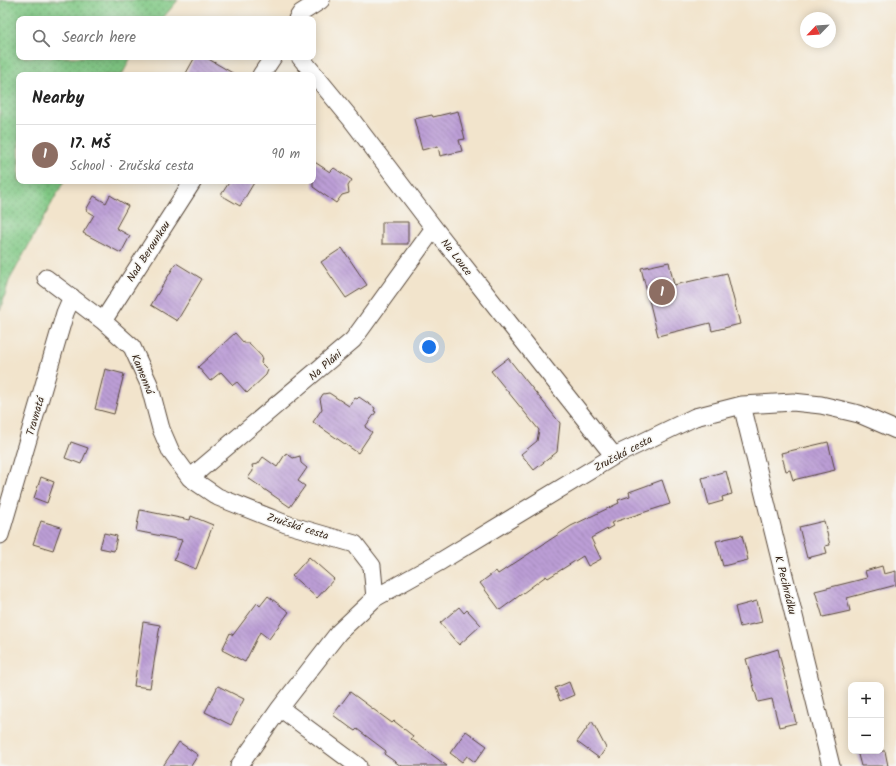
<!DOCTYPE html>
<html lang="en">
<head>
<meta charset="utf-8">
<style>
  :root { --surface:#fff; --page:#f2f2f2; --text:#222; --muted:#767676; --line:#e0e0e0; --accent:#b45309 }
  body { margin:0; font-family:Kalam,sans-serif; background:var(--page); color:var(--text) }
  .controls { position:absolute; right:12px; bottom:12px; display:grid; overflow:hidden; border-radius:8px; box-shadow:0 2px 10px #0003 }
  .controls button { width:36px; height:36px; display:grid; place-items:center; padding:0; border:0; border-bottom:1px solid var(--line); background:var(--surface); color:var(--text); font:20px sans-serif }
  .compass { position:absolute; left:800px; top:12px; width:36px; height:36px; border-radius:50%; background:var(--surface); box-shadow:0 2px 10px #0003; rotate:245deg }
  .you { position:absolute; left:429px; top:347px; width:14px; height:14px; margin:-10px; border:3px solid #fff; border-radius:50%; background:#1a73e8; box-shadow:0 0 0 6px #1a73e833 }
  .badge { display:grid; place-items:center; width:26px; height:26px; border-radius:50%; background:var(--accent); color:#fff; font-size:13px; font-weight:700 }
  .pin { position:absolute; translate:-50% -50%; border:2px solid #fff; box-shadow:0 1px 4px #0006 }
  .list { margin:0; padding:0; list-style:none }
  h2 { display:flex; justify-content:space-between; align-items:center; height:52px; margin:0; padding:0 16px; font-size:17px }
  h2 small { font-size:13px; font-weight:400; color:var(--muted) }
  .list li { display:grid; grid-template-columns:26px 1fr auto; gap:12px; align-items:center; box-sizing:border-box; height:60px; padding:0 16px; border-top:1px solid var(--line) }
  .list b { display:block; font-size:15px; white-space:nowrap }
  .list p { margin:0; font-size:13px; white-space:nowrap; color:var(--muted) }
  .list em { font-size:13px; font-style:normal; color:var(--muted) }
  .icon { flex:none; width:22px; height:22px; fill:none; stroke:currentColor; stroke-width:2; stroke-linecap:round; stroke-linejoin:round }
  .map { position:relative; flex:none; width:896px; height:766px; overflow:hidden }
  .search { position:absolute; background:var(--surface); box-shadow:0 2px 10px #0003; left:16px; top:16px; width:300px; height:44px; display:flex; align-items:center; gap:10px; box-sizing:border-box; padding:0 14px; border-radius:8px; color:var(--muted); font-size:15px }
  .panel { position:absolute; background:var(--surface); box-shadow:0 2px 10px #0003; left:16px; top:72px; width:300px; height:112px; border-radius:8px }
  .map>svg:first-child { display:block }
  .garden { fill:url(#garden-dots); stroke:#5e7951 }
  .building { fill:url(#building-back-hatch) }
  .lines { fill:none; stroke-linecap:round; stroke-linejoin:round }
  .street-casing { stroke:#564638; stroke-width:19 }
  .street { stroke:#fff; stroke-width:17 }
  .labels { text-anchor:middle; stroke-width:3; stroke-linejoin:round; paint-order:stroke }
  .street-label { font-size:11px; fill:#3b2a1e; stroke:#f6f6f2 }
</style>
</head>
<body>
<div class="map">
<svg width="896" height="766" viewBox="0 0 896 766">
  <defs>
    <pattern id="garden-dots" width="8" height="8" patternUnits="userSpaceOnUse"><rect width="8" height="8" fill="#80c884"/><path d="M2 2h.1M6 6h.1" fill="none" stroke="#6aa36b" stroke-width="1.8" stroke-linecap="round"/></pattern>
    <pattern id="building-back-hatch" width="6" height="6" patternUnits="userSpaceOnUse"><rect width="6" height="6" fill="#bc9ed6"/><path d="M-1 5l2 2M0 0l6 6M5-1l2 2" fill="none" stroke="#9a81ad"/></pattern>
  </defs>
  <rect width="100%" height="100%" fill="#f6f6f2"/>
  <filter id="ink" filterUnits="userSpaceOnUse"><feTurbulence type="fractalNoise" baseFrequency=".025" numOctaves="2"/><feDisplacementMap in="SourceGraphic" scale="8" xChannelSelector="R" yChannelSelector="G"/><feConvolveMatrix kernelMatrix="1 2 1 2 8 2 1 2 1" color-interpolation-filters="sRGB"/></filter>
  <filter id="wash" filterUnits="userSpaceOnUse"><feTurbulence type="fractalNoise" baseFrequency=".012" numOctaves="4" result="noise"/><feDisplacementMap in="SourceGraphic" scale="16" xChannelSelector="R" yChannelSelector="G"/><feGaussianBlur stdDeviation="0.9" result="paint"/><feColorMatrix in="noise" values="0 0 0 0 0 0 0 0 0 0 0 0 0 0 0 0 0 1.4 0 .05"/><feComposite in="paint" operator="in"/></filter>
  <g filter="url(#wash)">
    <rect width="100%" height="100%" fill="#f2e4cc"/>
    <path class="garden" d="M0,0H178L162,19H19V57H131L122,75H19V181H64L9,281L0,311Z"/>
    <g id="blocks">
      <path class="building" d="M195,57H205L236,75H185Z
        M458,111L465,139L459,140L462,151L440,156L438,146L422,150L414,119L432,115L433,117Z
        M313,161L330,172L334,168L352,180L348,186L349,193L342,195L336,203L313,187Z
        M230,181H255L240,206L221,195Z
        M110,195L128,206L116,228L130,236L121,253L83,233L94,215L86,210L94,196L106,203Z
        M382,222H408V244H382Z
        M342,248L367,285L346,298L321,262Z
        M669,262L674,285L727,273L740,324L712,331L710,323L658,336L641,268Z
        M176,263L202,279L177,321L151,305Z
        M235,333L244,343H249L262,357L261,363L268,370L266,375L247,393L237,382L233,385L221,372L210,381L198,367Z
        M508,358L560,423L557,452L534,470L521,454L537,441L539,430L491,371Z
        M105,369L124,374L114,414L95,409Z
        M329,393L349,406L355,398L357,399L359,397L375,408L374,411L376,412L365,427L372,432L358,453L313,422L322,409L320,399L323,394Z
        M71,442L88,448L81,464L65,458Z
        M828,442L835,470L793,480L790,470L786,471L781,453Z
        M286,453L293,458L300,456L301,463L307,468L298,481L305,486L290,507L248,478L253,471L252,465L258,464L263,457L277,467Z
        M726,471L732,494L722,497L723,501L709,505L702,478Z
        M41,477L54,482L47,503L34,498Z
        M662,480L670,504L611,523L613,526L591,538L601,559L588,566L583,556L548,578L546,576L500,610L480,583L496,571L498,574L571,526L619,503L618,500L630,496L629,492Z
        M140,510L190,520L191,516L213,525L196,569L174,560L182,540L136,531Z
        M41,521L61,527L53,550L33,544Z
        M824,521L830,545L825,546L827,553L807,558L799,527Z
        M104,533L117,536L114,551L100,548Z
        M742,535L748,560L723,566L716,541Z
        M309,557L334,579L317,598L292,576Z
        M882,566L884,574L896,571V585L847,598L850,611L823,617L815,591L867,578L865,571Z
        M268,596L289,612L269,639L260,632L245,662L222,650L230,633L233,635L257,603L260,606Z
        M757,601L762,622L740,627L735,607Z
        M459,607L464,613L467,610L481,625L459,645L440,623Z
        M143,622L160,625L150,688L134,686Z
        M778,649L796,723L779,727L772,699L758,702L746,659Z
        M569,682L574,695L560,701L555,688Z
        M218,686L244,699L231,725L205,712Z
        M350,692L392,723L394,721L413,736L411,739L447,766H401L384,754L386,751L357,729L355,731L352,729L333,715Z
        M592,721L606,748L599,758L577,742Z
        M466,731L487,746L475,762L467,756L462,762L450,753Z
        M179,742L198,755L191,766H163Z
        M857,751H885L888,766H861Z"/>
    </g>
  </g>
  <g filter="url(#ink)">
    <use href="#blocks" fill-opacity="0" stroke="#564638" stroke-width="1"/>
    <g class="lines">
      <g class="street-casing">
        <path id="street" d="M297,19L301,13L321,0
          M300,57L351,119L434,228L614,456
          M261,75L273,57
          M46,278L103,321L132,347L149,384L161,429L171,452L190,478L218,497L286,524L355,544L372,566L375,598
          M103,321L193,181
          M742,405L831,766
          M190,478L353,340L434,228
          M0,535L65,313L72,297
          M280,708L358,766
          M239,766L280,708L339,632L375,598L441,561L614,456L695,417L742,405L793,402L821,405L859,414L896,430"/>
      </g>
      <use href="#street" class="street"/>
    </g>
  </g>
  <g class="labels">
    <g class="street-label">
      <text transform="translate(148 251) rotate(-57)" y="4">Nad Berounkou</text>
      <text transform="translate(457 257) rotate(52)" y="4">Na Louce</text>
      <text transform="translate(325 365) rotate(-41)" y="4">Na Pláni</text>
      <text transform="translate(143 374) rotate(68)" y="4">Kamenná</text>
      <text transform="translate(35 416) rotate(-74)" y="4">Travnatá</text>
      <text transform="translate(623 453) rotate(-28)" y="4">Zručská cesta</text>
      <text transform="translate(298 526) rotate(18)" y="4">Zručská cesta</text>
      <text transform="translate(786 585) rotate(76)" y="4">K Pecihrádku</text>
    </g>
  </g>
</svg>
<div class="controls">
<button>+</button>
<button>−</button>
</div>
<svg class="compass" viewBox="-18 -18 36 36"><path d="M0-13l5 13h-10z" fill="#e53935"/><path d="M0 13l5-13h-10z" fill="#767676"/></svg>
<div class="you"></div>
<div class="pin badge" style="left:662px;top:292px;background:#8d6e63">1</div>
<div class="search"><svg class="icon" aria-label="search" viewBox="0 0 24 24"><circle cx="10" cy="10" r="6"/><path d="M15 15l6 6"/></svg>Search here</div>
<section class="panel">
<h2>Nearby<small></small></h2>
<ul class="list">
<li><span class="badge" style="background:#8d6e63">1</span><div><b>17. MŠ</b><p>School · Zručská cesta</p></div><em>90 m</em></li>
</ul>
</section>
</div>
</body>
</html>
